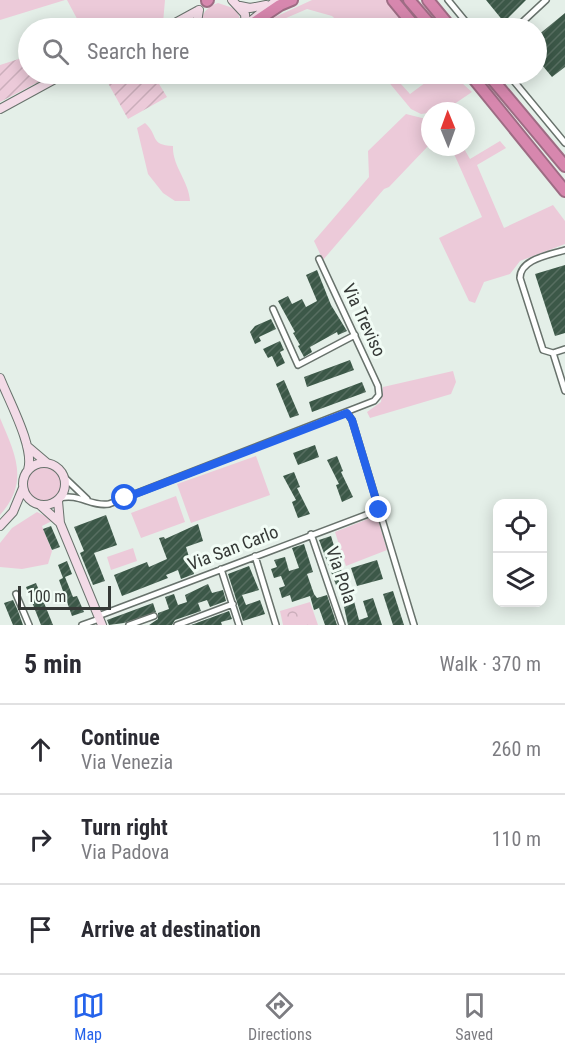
<!DOCTYPE html>
<html lang="en">
<head>
<meta charset="utf-8">
<style>
  :root { --surface:#fff; --page:#f7f7f7; --text:#2b2b33; --muted:#7c7c81; --line:#e1e1e2; --accent:#2563eb }
  body { margin:0; font-family:"Roboto Condensed",sans-serif; background:var(--page); color:var(--text) }
  .controls { position:absolute; right:18px; bottom:18px; display:grid; overflow:hidden; border-radius:12px; box-shadow:0 3px 15px #0003 }
  .controls button { width:54px; height:54px; display:grid; place-items:center; padding:0; border:0; border-bottom:2px solid var(--line); background:var(--surface); color:var(--text); font:30px sans-serif }
  .compass { position:absolute; left:421px; top:102px; width:54px; height:54px; border-radius:50%; background:var(--surface); box-shadow:0 3px 15px #0003; rotate:359deg }
  .scale { position:absolute; left:18px; bottom:15px; width:93px; box-sizing:border-box; padding-left:6px; border:3px solid #353936; border-top:0; font-size:16px; line-height:21px; white-space:nowrap; color:#353936; -webkit-text-stroke:4px #f1fcf5; paint-order:stroke }
  .stop { position:absolute; width:18px; height:18px; margin:-14px; border:4px solid #2563eb; border-radius:50%; background:#fff }
  .stop.end { background:#2563eb; border-color:#fff; box-shadow:0 2px 6px #0008 }
  .list { margin:0; padding:0; list-style:none }
  h2 { display:flex; justify-content:space-between; align-items:center; height:78px; margin:0; padding:0 24px; font-size:26px }
  h2 small { font-size:20px; font-weight:400; color:var(--muted) }
  .list li { display:grid; grid-template-columns:39px 1fr auto; gap:18px; align-items:center; box-sizing:border-box; height:90px; padding:0 24px; border-top:2px solid var(--line) }
  .list b { display:block; font-size:22px; white-space:nowrap }
  .list p { margin:0; font-size:20px; white-space:nowrap; color:var(--muted) }
  .list em { font-size:20px; font-style:normal; color:var(--muted) }
  .icon { flex:none; width:33px; height:33px; fill:none; stroke:currentColor; stroke-width:2; stroke-linecap:round; stroke-linejoin:round }
  .map { position:relative; flex:none; width:565px; height:625px; overflow:hidden }
  .search { position:absolute; background:var(--surface); box-shadow:0 3px 15px #0003; left:18px; right:18px; top:18px; height:66px; display:flex; align-items:center; gap:15px; box-sizing:border-box; padding:0 21px; border-radius:33px; color:var(--muted); font-size:22px }
  .sheet { height:348px; background:var(--surface) }
  nav { display:flex; justify-content:space-around; align-items:center; box-sizing:border-box; height:84px; border-top:2px solid var(--line); background:var(--surface); font-size:16px; color:var(--muted) }
  nav a { display:grid; justify-items:center; gap:3px }
  nav .on { color:var(--accent) }
  .map>svg:first-child { display:block }
  .grass { fill:#eccad9 }
  .park { fill:url(#park-crowns) }
  .garden { fill:url(#garden-furrows) }
  .building { fill:url(#building-hatch) }
  .lines { fill:none; stroke-linecap:round; stroke-linejoin:round }
  .street-casing { stroke:#68726c; stroke-width:8 }
  .secondary-casing { stroke:#68726c; stroke-width:10 }
  .highway-casing { stroke:#9e6c84; stroke-width:14 }
  .street { stroke:#fff; stroke-width:5 }
  .secondary { stroke:#f3dbe7; stroke-width:8 }
  .highway { stroke:#d787ae; stroke-width:10 }
  .route { stroke:#2563eb; stroke-width:8 }
  .labels { text-anchor:middle; stroke-width:6; stroke-linejoin:round; paint-order:stroke }
  .street-label { font-size:18px; fill:#353936; stroke:#f1fcf5 }
</style>
</head>
<body>
<div class="map">
<svg width="565" height="625" viewBox="0 0 565 625">
  <defs>
    <pattern id="park-crowns" width="20" height="18" patternUnits="userSpaceOnUse" patternTransform="scale(1.5)"><rect width="20" height="18" fill="#eccad9"/><path d="M2 6a3 3 0 1 1 6 0M12 15a3 3 0 1 1 6 0" fill="none" stroke="#cbaebb"/></pattern>
    <pattern id="garden-furrows" width="10" height="10" patternUnits="userSpaceOnUse" patternTransform="scale(1.5)"><rect width="10" height="10" fill="#eccad9"/><path d="M-1 1l2-2M0 10L10 0M9 11l2-2" fill="none" stroke="#cbaebb"/></pattern>
    <pattern id="building-hatch" width="6" height="6" patternUnits="userSpaceOnUse" patternTransform="scale(1.5)"><rect width="6" height="6" fill="#3c5848"/><path d="M-1 1l2-2M0 6l6-6M5 7l2-2" fill="none" stroke="#576e61"/></pattern>
  </defs>
  <rect width="100%" height="100%" fill="#e4efe8"/>
  <path class="grass" d="M0,0H65L0,20Z
    M67,0H165L163,23L154,28H82Z
    M312,0H387L408,27L345,28L332,16L307,9L263,28H256L273,18Z
    M218,3L236,9L241,21V28H201C200,15 206,7 218,3Z
    M382,74H392L410,94L437,74H452L472,92L444,111L421,114L411,109Z
    M406,114L430,120V144L389,187L384,189L323,260L314,241L369,177L368,151Z
    M145,123C159,135 149,145 173,146C172,166 189,181 190,201H175L163,193L148,174L137,128Z
    M500,141L506,148L477,165L504,228L553,205L565,221V244L520,261L510,274L484,282L475,303L469,301L439,238L482,217L451,147H463L470,159Z
    M453,371L456,382L451,394L370,418L367,412L381,402L383,387Z
    M0,418C15,454 30,481 0,515Z
    M256,456L270,495L191,523L177,484Z
    M26 484a18 18 0 1 1 36 0a18 18 0 1 1-36 0Z
    M176,496L185,522L141,538L131,513Z
    M37,512L54,520L42,526L52,551L48,564L22,569L0,567V543L12,528Z
    M373,517L378,520L387,550L346,566L335,532Z
    M133,548L137,561L111,570L107,557Z"/>
  <path class="park" d="M310,602L318,625H283L280,611Z"/>
  <path class="garden" d="M28,56V74H54L0,102V65Z
    M103,74H153L167,97L128,119Z"/>
  <path class="building" d="M486,0H526L504,22Z
    M565,13V67L552,77L537,59V36Z
    M565,265V333L555,336L535,274Z
    M317,270L331,305L347,331L338,335L337,332L310,347L312,352L304,357L298,346L300,345L293,333L295,332L278,301L288,296L292,304L302,299L306,307L317,301L306,275Z
    M271,319L276,329L259,337L261,341L255,344L250,332L255,326Z
    M280,341L284,350L280,352L285,363L277,367L272,356L268,358L263,349Z
    M350,360L354,370L307,387L304,377Z
    M284,380L299,415L290,418L276,384Z
    M362,382L366,392L312,412L309,402Z
    M315,445L319,457L298,465L293,453Z
    M337,456L343,471L341,472L353,497L342,502L336,485L339,484L327,460Z
    M294,472L300,487L297,488L310,514L298,518L292,502L296,500L283,476Z
    M106,515L117,545L94,553L105,581L93,585L80,553L84,551L74,527Z
    M198,524L203,541L186,547L194,574L181,579L178,570L166,575L168,578L122,596L114,575L147,562L149,567L167,559L159,538L164,537L165,539Z
    M51,526L60,547L52,550L43,529Z
    M331,536L345,582L336,585L319,540Z
    M304,544L313,572L307,574L314,594L317,598L327,595L337,625H325L319,608L314,610L310,596L292,602L290,595L282,598L279,588L285,586L281,576L274,578L271,569L277,567L274,560L285,557L289,571L299,568L292,548Z
    M377,560L383,579L357,586L351,568Z
    M67,561L72,574L65,577L73,597L77,596L84,612L72,616L59,580L63,578L58,565Z
    M249,566L259,590L242,595L246,605L260,600L265,614L243,621L228,574Z
    M36,583L53,625H41L26,587Z
    M208,584L212,593L223,590L226,601L210,607L207,600L198,603L201,611L175,620L172,625H149L158,619V613L169,609L165,597L174,594L178,605L187,602L185,595Z
    M351,590L359,620L368,617L363,601L373,598L382,625H348L341,593Z
    M393,591L404,625H393L383,594Z
    M13,600L18,611L23,625H13L4,603Z
    M153,603L156,612L124,623L109,625L107,620Z
    M229,611L232,619L221,622L222,625H191Z"/>
  <g class="lines">
    <g class="street-casing">
      <path id="street" d="M448,0L471,28
        M516,28L546,0
        M508,74L565,143
        M565,250C550,255 520,259 520,278L543,350L553,353L565,349
        M273,309L298,365L355,335
        M553,353L565,391
        M347,413L352,420L414,625
        M64,477L87,499
        M60,498C79,493 91,507 109,504L374,401L379,395L378,386L319,259
        M311,534L342,625
        M255,556L276,625
        M221,569L239,625
        M16,594L29,625
        M98,616L379,510
        M82,625L99,619
        M129,625L154,616
        M177,625L233,604"/>
    </g>
    <g class="secondary-casing">
      <path id="secondary" d="M232,0L245,14L246,28
        M240,6L250,8L266,5
        M252,20L277,0
        M166,28L199,10
        M196,28L199,10
        M0,109L64,74
        M0,378C9,401 35,448 28,470
        M27,446L47,463
        M23 484a21 21 0 1 1 42 0a21 21 0 1 1-42 0Z
        M58,501L60,523L102,625
        M40,505L59,522
        M0,526L13,512L23,488"/>
    </g>
    <g class="highway-casing">
      <path id="highway" d="M393,0L416,28
        M409,0L433,28
        M428,0L451,28
        M207,1L208,0
        M246,28L280,5L292,0
        M470,74L565,191
        M488,74L565,166"/>
    </g>
    <use href="#street" class="street"/>
    <use href="#secondary" class="secondary"/>
    <use href="#highway" class="highway"/>
  </g>
  <g class="lines">
    <path class="route" d="M125,498L347,413L352,420L379,510"/>
  </g>
  <g class="labels">
    <g class="street-label">
      <text transform="translate(364 320) rotate(65)" y="6">Via Treviso</text>
      <text transform="translate(233 548) rotate(-21)" y="6">Via San Carlo</text>
      <text transform="translate(341 575) rotate(71)" y="6">Via Pola</text>
    </g>
  </g>
</svg>
<div class="controls">
<button><svg class="icon" aria-label="locate" viewBox="0 0 24 24"><circle cx="12" cy="12" r="6"/><path d="M12 2v4M12 18v4M2 12h4M18 12h4"/></svg></button>
<button><svg class="icon" aria-label="layers" viewBox="0 0 24 24"><path d="M12 4l9 5-9 5-9-5zM3 14l9 5 9-5"/></svg></button>
</div>
<svg class="compass" viewBox="-18 -18 36 36"><path d="M0-13l5 13h-10z" fill="#e53935"/><path d="M0 13l5-13h-10z" fill="#7c7c81"/></svg>
<div class="scale">100 m</div>
<div class="stop" style="left:125px;top:498px"></div>
<div class="stop end" style="left:379px;top:510px"></div>
<div class="search"><svg class="icon" aria-label="search" viewBox="0 0 24 24"><circle cx="10" cy="10" r="6"/><path d="M15 15l6 6"/></svg>Search here</div>
</div>
<section class="sheet">
<h2>5 min<small>Walk · 370 m</small></h2>
<ul class="list">
<li><svg class="icon" aria-label="ahead" viewBox="0 0 24 24"><path d="M12 20V5M6 11l6-6 6 6"/></svg><div><b>Continue</b><p>Via Venezia</p></div><em>260 m</em></li>
<li><svg class="icon" aria-label="right" viewBox="0 0 24 24"><path d="M7 20v-9h11M14 6l5 5-5 5"/></svg><div><b>Turn right</b><p>Via Padova</p></div><em>110 m</em></li>
<li><svg class="icon" aria-label="arrive" viewBox="0 0 24 24"><path d="M6 21V4h12l-3 4 3 4H6"/></svg><div><b>Arrive at destination</b></div></li>
</ul>
</section>
<nav>
<a class="on"><svg class="icon" aria-label="map" viewBox="0 0 24 24"><path d="M3 6l6-2 6 2 6-2v14l-6 2-6-2-6 2zM9 4v14M15 6v14"/></svg>Map</a>
<a><svg class="icon" aria-label="directions" viewBox="0 0 24 24"><path d="M12 3l9 9-9 9-9-9zM9 14v-3h6M13 9l2 2-2 2"/></svg>Directions</a>
<a><svg class="icon" aria-label="saved" viewBox="0 0 24 24"><path d="M7 4h10v16l-5-4-5 4z"/></svg>Saved</a>
</nav>
</body>
</html>
